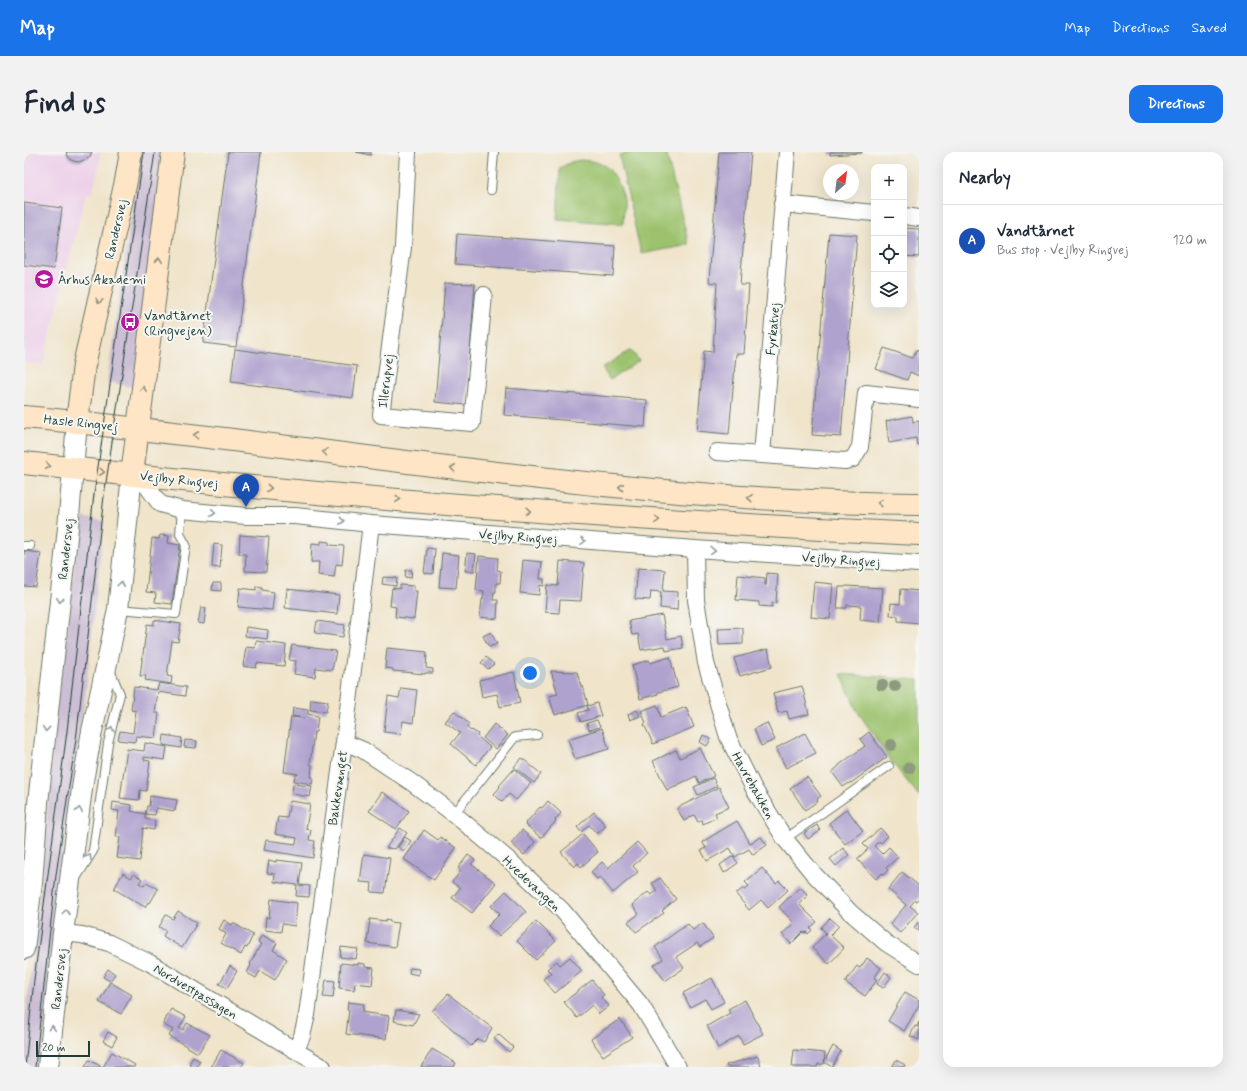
<!DOCTYPE html>
<html lang="en">
<head>
<meta charset="utf-8">
<style>
  :root { --surface:#fff; --page:#f2f2f3; --text:#1f2937; --muted:#747a83; --line:#e0e1e3; --accent:#1a73e8 }
  body { margin:0; font-family:Mynerve,sans-serif; background:var(--page); color:var(--text) }
  .controls { position:absolute; right:12px; top:12px; display:grid; overflow:hidden; border-radius:8px; box-shadow:0 4px 16px #0002 }
  .controls button { width:36px; height:36px; display:grid; place-items:center; padding:0; border:0; border-bottom:1px solid var(--line); background:var(--surface); color:var(--text); font:20px sans-serif }
  .compass { position:absolute; left:799px; top:12px; width:36px; height:36px; border-radius:50%; background:var(--surface); box-shadow:0 4px 16px #0002; rotate:28deg }
  .scale { position:absolute; left:12px; bottom:10px; width:54px; box-sizing:border-box; padding-left:4px; border:2px solid #1f3d34; border-top:0; font-size:11px; line-height:14px; white-space:nowrap; color:#1f3d34; -webkit-text-stroke:3px #f6f6f2; paint-order:stroke }
  .you { position:absolute; left:506px; top:521px; width:14px; height:14px; margin:-10px; border:3px solid #fff; border-radius:50%; background:#1a73e8; box-shadow:0 0 0 6px #1a73e833 }
  .badge { display:grid; place-items:center; width:26px; height:26px; border-radius:50%; background:var(--accent); color:#fff; font-size:13px; font-weight:700 }
  .pin { position:absolute; translate:-50% -33px; filter:drop-shadow(0 1px 2px #0008) }
  .pin::after { content:''; position:absolute; top:21px; width:14px; height:12px; background:inherit; clip-path:polygon(0 0,100% 0,50% 100%) }
  .list { margin:0; padding:0; list-style:none }
  h2 { display:flex; justify-content:space-between; align-items:center; height:52px; margin:0; padding:0 16px; font-size:17px }
  h2 small { font-size:13px; font-weight:400; color:var(--muted) }
  .list li { display:grid; grid-template-columns:26px 1fr auto; gap:12px; align-items:center; box-sizing:border-box; height:72px; padding:0 16px; border-top:1px solid var(--line) }
  .list b { display:block; font-size:15px; white-space:nowrap }
  .list p { margin:0; font-size:13px; white-space:nowrap; color:var(--muted) }
  .list em { font-size:13px; font-style:normal; color:var(--muted) }
  .icon { flex:none; width:22px; height:22px; fill:none; stroke:currentColor; stroke-width:2; stroke-linecap:round; stroke-linejoin:round }
  .map { position:relative; flex:none; width:895px; height:915px; overflow:hidden; border-radius:12px }
  header { display:flex; align-items:center; gap:24px; box-sizing:border-box; height:56px; padding:0 20px; background:var(--accent); color:#fff }
  header strong { font-size:19px }
  nav { display:flex; gap:22px; margin-inline-start:auto; font-size:14px }
  .intro { display:flex; align-items:center; justify-content:space-between; box-sizing:border-box; height:96px; padding:0 24px }
  h1 { margin:0; font-size:28px }
  .button { padding:10px 18px; border-radius:12px; background:var(--accent); color:#fff; font-size:14px; font-weight:700 }
  main { display:flex; gap:24px; padding:0 24px }
  aside { flex:1; background:var(--surface); border-radius:12px; box-shadow:0 4px 16px #0002 }
  .map>svg:first-child { display:block }
  .built { fill:#edd0e9 }
  .industrial { fill:#ccbed4 }
  .green { fill:#9cc26d; stroke:#5e8050 }
  .building { fill:#b0a2ce }
  .lines { fill:none; stroke-linecap:round; stroke-linejoin:round }
  .service-casing { stroke:#687768; stroke-width:10 }
  .minor-casing { stroke:#687768; stroke-width:18 }
  .tertiary-casing { stroke:#687768; stroke-width:22 }
  .secondary-casing { stroke:#687768; stroke-width:24 }
  .service { stroke:#fff; stroke-width:8 }
  .minor { stroke:#fff; stroke-width:16 }
  .tertiary { stroke:#fff; stroke-width:20 }
  .secondary { stroke:#fee5c5; stroke-width:22 }
  .tram { stroke:#1f3d34; stroke-width:1 }
  .tree { fill:#8e9a7f }
  .oneway { stroke:#8e917c }
  .oneway2 { stroke:#8f9e9a }
  .labels { text-anchor:middle; stroke-width:4; stroke-linejoin:round; paint-order:stroke }
  .street-label { font-size:13px; fill:#1f3d34; stroke:#f6f6f2 }
  .poi-label { font-size:13px; fill:#1f3d34; stroke:#f6f6f2; text-anchor:start }
</style>
</head>
<body>
<header>
<strong>Map</strong>
<nav><a>Map</a><a>Directions</a><a>Saved</a></nav>
</header>
<div class="intro"><h1>Find us</h1><a class="button">Directions</a></div>
<main>
<div class="map">
<svg width="895" height="915" viewBox="0 0 895 915">
  <rect width="100%" height="100%" fill="#f6f6f2"/>
  <filter id="ink" filterUnits="userSpaceOnUse"><feTurbulence type="fractalNoise" baseFrequency=".025" numOctaves="2"/><feDisplacementMap in="SourceGraphic" scale="8" xChannelSelector="R" yChannelSelector="G"/><feConvolveMatrix kernelMatrix="1 2 1 2 8 2 1 2 1" color-interpolation-filters="sRGB"/></filter>
  <filter id="wash" filterUnits="userSpaceOnUse"><feTurbulence type="fractalNoise" baseFrequency=".012" numOctaves="4" result="noise"/><feDisplacementMap in="SourceGraphic" scale="16" xChannelSelector="R" yChannelSelector="G"/><feGaussianBlur stdDeviation="0.9" result="paint"/><feColorMatrix in="noise" values="0 0 0 0 0 0 0 0 0 0 0 0 0 0 0 0 0 1.4 0 .05"/><feComposite in="paint" operator="in"/></filter>
  <g filter="url(#wash)">
    <rect width="100%" height="100%" fill="#f0e4ca"/>
    <path class="built" d="M0,0H76L75,14L68,42L62,41L19,213L0,211Z"/>
    <path class="industrial" d="M116,0H143L110,235L83,230Z
      M56,365L80,369L61,546L37,724L16,915H0V878L18,723L33,544L42,491Z"/>
    <path class="green" d="M614,0H642L665,93L617,102L595,3Z
      M556,8C575,9 584,12 593,29C596,34 599,41 600,47C601,54 599,64 599,72L533,67L536,16L547,10Z
      M607,198L615,209L586,228L578,216Z
      M817,522L895,528V644L867,609L832,557Z"/>
    <g id="blocks">
      <path class="building" d="M42,0H68L65,6L55,10L49,9L45,6Z
        M204,0H237L212,195L179,191Z
        M332,0H347V3Z
        M695,0H727L716,133H725L720,202H712L705,282L673,279L680,199L689,200L693,131L685,130Z
        M806,0H838V1L806,3Z
        M0,51L38,56L30,117L0,113Z
        M880,76L895,77V105L880,104Z
        M805,81L833,83L817,285L788,283Z
        M433,82L591,94L589,124L431,112Z
        M421,131L451,132L442,253L411,250Z
        M860,196L889,206L892,198L895,199V224L886,220L883,228L852,217Z
        M211,197L333,214L329,246L207,230Z
        M482,236L623,248L621,275L480,263Z
        M888,264L889,270L895,269V292L893,293L892,286L865,291L862,269Z
        M136,383L145,384L144,391L156,393L148,452L131,450L132,441L122,440L128,386L135,387Z
        M216,383L245,385L242,420L221,419L222,402H215Z
        M297,389L305,390V393L320,394L318,413L312,412L310,425L294,423L295,410H287L288,391L297,392Z
        M190,392L198,393L196,416L188,415Z
        M403,396L411,397L409,422L400,421Z
        M0,399L17,401L12,435L0,434Z
        M418,401L435,403L432,436L415,435Z
        M443,401L452,402L450,419H441Z
        M455,404L474,406L473,418L477,419L476,431H472V440H470L469,448H474L473,467L456,465L458,447H459L460,439L452,438Z
        M499,408L518,410L516,427H520V434L516,433L515,443L496,441Z
        M536,409L560,411L557,449L536,448L535,461L521,460L523,433L534,434Z
        M614,416L641,418L639,439L654,440L653,458L636,456L637,440L627,439L626,448L611,447Z
        M382,418H388L387,426L381,425Z
        M743,421L754,422L752,451H748V455L735,454V450L712,448L714,423L741,426V433H742Z
        M359,425L373,426L372,434L358,432Z
        M790,430L809,432L806,467L787,465Z
        M189,431H197V439L188,438Z
        M376,433L390,434V439H393L390,467L371,465L372,455L366,454L368,436L376,437Z
        M232,434L238,435V438L250,440L248,458L214,455L216,436L232,438Z
        M822,434L859,436L856,470L836,468L837,454L823,453V456H813L815,435H821Z
        M263,437L315,443L313,462L261,456Z
        M877,437L895,439V471L874,469V464L866,463L867,451L876,452Z
        M177,455L182,456L180,472L174,471Z
        M638,463L643,487L657,484L659,496L642,499L641,494L617,498L614,482L608,483L605,469Z
        M130,468L157,472L154,490L148,489L143,524L148,525L147,532L121,528L122,524H116L123,472L130,473Z
        M293,469L321,473L319,485L291,481Z
        M222,475L244,478L243,487L221,484Z
        M719,476V492L695,493L694,477Z
        M467,480L473,492L465,495L459,484Z
        M232,489L262,493L260,514L233,511L232,516L219,514L222,495L231,496Z
        M268,493L312,499L308,518L292,516L291,525L270,522L272,509L265,508Z
        M363,496L403,500L402,516L409,517V521H401V522L369,519V517L361,516Z
        M744,497L748,515L716,524L710,506Z
        M462,505L470,512L464,517L457,511Z
        M646,505L654,535L634,540V542L616,547L608,513L625,508L626,511Z
        M527,519L553,520L557,535L559,534L564,553L531,563L525,544L534,542Z
        M490,520L496,551L476,555L473,542L458,545L455,528Z
        M135,531L162,535L161,544L134,540L131,561H135L132,586L112,584L111,590L94,588L96,579L109,581L112,559L107,558L110,535L133,538Z
        M778,534L785,562L765,567L763,559L754,561L749,541Z
        M377,536L393,538L389,571L379,569L377,582L360,580L364,544L375,546Z
        M287,547L304,549L302,560L286,558Z
        M573,551L577,564L557,570L554,561L564,558L563,554Z
        M633,553L637,565L662,555L670,575L629,592L620,572L622,571L617,559Z
        M269,556L284,558V562L294,564L292,580H290L286,612L288,613L287,625H289L288,632L270,629L271,623H274V622L260,620L267,565L280,566L268,564Z
        M613,558L616,564L606,568L604,562Z
        M430,559L445,572L442,575L447,579L448,578L454,582L453,584L466,595L452,613L427,592L436,581L421,570Z
        M573,568L576,575L565,578L563,571Z
        M743,571L751,588L737,594L730,577Z
        M470,572L484,583L472,597L459,586Z
        M578,576L585,597L551,607L544,587Z
        M845,580L863,605L827,631V630L819,635L808,620L815,614V613L841,594L836,587Z
        M781,581L792,601L762,616L752,596Z
        M140,583L158,586L157,596L139,593Z
        M679,583L687,587L683,594L676,590Z
        M161,588L173,589L172,596L160,595Z
        M121,591L143,595L141,608L120,605V608L126,609L122,639L116,638L115,648L96,646L103,597L120,599Z
        M676,596L690,624L675,631L672,624L643,638L629,609L652,598L656,606Z
        M498,606L517,622L510,631L490,615Z
        M490,617L507,631L492,648L485,642L478,650L470,642L476,635L475,634Z
        M783,625L797,644L793,647L794,649L781,658L766,636Z
        M689,626L693,634L674,643L670,635Z
        M269,632L288,634L286,645L268,642Z
        M695,635L705,655L691,661L693,665L679,672L678,668L674,670L670,663L660,669L653,656Z
        M358,640L385,659L372,677L345,659Z
        M126,644L153,648L151,659L132,656L131,663L121,662L123,654H125Z
        M266,649L286,652L282,677L287,678L285,688L291,689L289,706L240,698L242,688L272,692L273,686L251,682L254,665L263,666Z
        M524,649L537,661L531,668L532,669L517,686L501,672L516,655L518,656Z
        M89,650L108,653L107,659L121,662V667L131,669L130,678L119,676L116,709L93,706L96,685H92L95,659L88,658Z
        M823,657L839,679L821,692L805,671Z
        M570,660L582,674L573,682L565,673L557,680L553,675Z
        M713,669L726,691L737,685L743,693L729,703L725,697L711,705L706,696L683,709L677,698L682,696L678,690Z
        M793,673L796,679L784,687L780,681Z
        M376,676L383,681L371,697L362,696Z
        M856,676L864,684L857,691L855,689L850,694L858,702L865,695L874,705L862,716L864,718L859,723L858,721L852,727L833,707L844,697L839,692Z
        M400,678L414,688L416,685L432,696L410,728L380,707Z
        M498,678L511,690L500,703L487,691Z
        M559,682L574,700L557,715L554,711L550,715L537,700Z
        M381,685L387,689L380,699L374,695Z
        M613,690L623,701L609,714L614,720L589,741L576,725L573,727L567,720L578,710L584,716Z
        M819,696L825,703L812,714L806,707Z
        M340,702L366,706L361,741L347,740L348,731L336,730Z
        M444,703L451,708L447,712L472,731L448,761L428,746L436,736L428,730L437,719L434,716Z
        M709,704L714,711L700,721L696,713Z
        M245,708L252,710V708L278,711L275,733L286,734L285,745L272,744L273,733L250,730L251,722L243,721Z
        M738,716L752,732L755,729L764,738L744,756L737,748L725,758L712,742L719,736L720,738L725,734L721,730Z
        M878,720L895,734V746L892,749L891,748L886,754L894,760L876,781L866,772L882,753L864,737Z
        M99,721L107,726L110,722L118,727L115,731L120,734L122,731L134,737L126,751L124,750L121,755L90,737Z
        M636,726L652,747L638,759L640,761L612,780L604,770L615,762L608,753L624,740L627,743L633,739L628,731Z
        M776,735L784,743L775,752L793,770L786,776L788,778L784,782L782,780L781,781L779,780L767,792L758,782L770,771L755,755Z
        M482,739L502,760L475,784L464,774L476,762L467,754Z
        M247,747L273,751L271,774L258,772L257,780L241,778L242,765L245,766Z
        M154,759L173,771L158,796L139,784L142,779L135,775L142,763L149,767Z
        M806,766L815,774L806,783L820,796L805,812L788,796L802,781L797,776Z
        M346,767L362,769V767L366,768V770L375,771L371,795L343,791Z
        M200,768L208,773L209,771L229,783L223,796L221,795L217,803L197,791L202,782L195,777Z
        M512,769L532,789L512,808L493,789Z
        M895,769V779L890,776Z
        M679,771L689,786L676,795L673,791L652,805L660,816L641,829L630,813L639,807L631,795L664,772L669,778Z
        M238,783L253,791L249,798L263,807L251,828L236,819L232,826L223,821L227,813L226,812L237,792L234,790Z
        M317,795L334,797L332,807L316,805Z
        M546,805L558,819L531,841L519,827L527,821L523,817L533,809L536,813Z
        M843,806L857,816L850,826L853,828L841,844L821,830L833,814L836,816Z
        M317,811L334,813V811L341,812V815L350,816L348,833L331,831L330,838L315,836Z
        M206,814L213,819L203,836L195,832Z
        M386,816L395,817L394,823L385,821Z
        M84,817L91,822L86,829L79,825Z
        M861,820L867,825L859,836L853,832Z
        M688,826L700,850L687,857L681,847L666,855L659,841Z
        M302,828L311,829L309,846L299,845Z
        M568,828L580,843L577,845L585,854L575,862L568,853L553,866L540,850Z
        M86,830L108,843L97,862L75,850Z
        M881,840L895,848V853L880,879L864,869Z
        M424,842L468,876L460,890L454,887L447,894L408,859Z
        M721,848L739,882L719,892L715,884L694,896L683,874L706,861L704,857Z
        M324,850L340,852L339,859L344,860V861L365,864L362,887L322,882L325,858H323Z
        M147,857L162,865L155,876L159,878L163,871L186,883L174,901L145,884L149,878L139,872Z
        M372,858L395,862L389,873L370,869Z
        M596,867L608,885L579,904L567,887Z
        M895,870V888L886,884L891,874L893,875Z
        M84,880L93,885L88,894L79,889Z
        M474,882L489,895L485,900L470,887Z
        M809,894L817,899L808,915L800,910Z
        M408,897L432,911L430,915H397Z
        M197,898L220,911L217,915H187Z
        M770,898L801,901L800,912H794L793,915H768Z
        M88,900L111,913L110,915H79Z
        M734,904L737,915H703L702,913Z
        M169,905L176,909L173,915H169L165,912Z
        M65,908L78,915H61Z
        M872,908L881,913L880,915H868Z"/>
    </g>
  </g>
  <g filter="url(#ink)">
    <use href="#blocks" fill-opacity="0" stroke="#687768" stroke-width="1"/>
    <g class="lines">
      <g class="service-casing">
        <path id="service" d="M467,38L470,0
          M0,394H6
          M95,457L152,462L162,393L156,382L158,358
          M430,662L491,585L513,583
          M761,687L865,614
          M52,726L69,699L84,591L96,542L86,518"/>
      </g>
      <g class="minor-casing">
        <path id="minor" d="M384,0L379,95L357,263L448,271L460,143
          M763,0L738,303L821,309L829,307L836,295L842,241L895,247
          M758,52L850,61
          M880,64L895,66
          M693,300L738,303
          M108,323L117,326L136,352L158,358L222,364H271L347,372L671,397L895,412
          M671,397L672,448L682,511L704,585L730,637L761,687L788,720L826,760L862,791L895,812
          M320,590L339,598L387,630L430,662L486,709L538,758L617,853L654,915
          M39,781L58,783L85,791L126,811L299,915
          M272,898L278,884L283,863L320,590L347,372"/>
      </g>
      <g class="tertiary-casing">
        <path id="tertiary" d="M0,797L8,731L14,651L44,376L53,270
          M24,915L39,781L59,629L68,579L83,511L94,457L108,323"/>
      </g>
      <g class="secondary-casing">
        <path id="secondary" d="M0,265C299,292 594,350 895,352
          M53,270L60,213L102,29L107,0
          M0,311C297,345 596,368 895,382
          M108,323L149,0"/>
      </g>
      <use href="#service" class="service"/>
      <use href="#minor" class="minor"/>
      <use href="#tertiary" class="tertiary"/>
      <use href="#secondary" class="secondary"/>
      <path class="tram" d="M1,915L10,828L43,579L70,342L120,0
        M11,915L32,723L53,580L80,344L131,0"/>
    </g>
    <g class="tree">
      <circle cx="858" cy="533" r="6"/>
      <circle cx="871" cy="534" r="6"/>
      <circle cx="867" cy="593" r="6"/>
      <circle cx="885" cy="616" r="6"/>
    </g>
    <defs><path id="oneway-chevron" d="M-2-3.5L2.5 0L-2 3.5" fill="none" stroke-width="1.6" stroke-linecap="round" stroke-linejoin="round"/></defs>
    <g class="oneway">
      <use href="#oneway-chevron" transform="translate(135 108) rotate(-83)"/>
      <use href="#oneway-chevron" transform="translate(75 149) rotate(103)"/>
      <use href="#oneway-chevron" transform="translate(119 237) rotate(-83)"/>
      <use href="#oneway-chevron" transform="translate(172 283) rotate(-173)"/>
      <use href="#oneway-chevron" transform="translate(301 300) rotate(-173)"/>
      <use href="#oneway-chevron" transform="translate(24 314) rotate(7)"/>
      <use href="#oneway-chevron" transform="translate(429 316) rotate(-173)"/>
      <use href="#oneway-chevron" transform="translate(78 320) rotate(6)"/>
      <use href="#oneway-chevron" transform="translate(597 335) rotate(-174)"/>
      <use href="#oneway-chevron" transform="translate(245 336) rotate(5)"/>
      <use href="#oneway-chevron" transform="translate(726 346) rotate(-176)"/>
      <use href="#oneway-chevron" transform="translate(374 347) rotate(5)"/>
      <use href="#oneway-chevron" transform="translate(856 351) rotate(-178)"/>
      <use href="#oneway-chevron" transform="translate(504 359) rotate(5)"/>
      <use href="#oneway-chevron" transform="translate(633 368) rotate(4)"/>
    </g>
    <g class="oneway2">
      <use href="#oneway-chevron" transform="translate(189 361) rotate(6)"/>
      <use href="#oneway-chevron" transform="translate(318 369) rotate(6)"/>
      <use href="#oneway-chevron" transform="translate(559 389) rotate(4)"/>
      <use href="#oneway-chevron" transform="translate(689 399) rotate(4)"/>
      <use href="#oneway-chevron" transform="translate(97 432) rotate(-83)"/>
      <use href="#oneway-chevron" transform="translate(36 448) rotate(96)"/>
      <use href="#oneway-chevron" transform="translate(22 577) rotate(96)"/>
      <use href="#oneway-chevron" transform="translate(87 577) rotate(-76)"/>
      <use href="#oneway-chevron" transform="translate(55 658) rotate(-82)"/>
      <use href="#oneway-chevron" transform="translate(65 705) rotate(-59)"/>
      <use href="#oneway-chevron" transform="translate(42 760) rotate(-82)"/>
      <use href="#oneway-chevron" transform="translate(28 876) rotate(-84)"/>
    </g>
  </g>
  <defs>
    <g id="school-disc" transform="scale(1)"><circle r="9.5" fill="#b5179e" stroke="#f6f6f2"/><path d="M0-5L7-2L0 1L-7-2ZM-4 1L0 2.5L4 1V4Q0 6-4 4Z" fill="#fff"/></g>
    <g id="bus-disc" transform="scale(1)"><circle r="9.5" fill="#b5179e" stroke="#f6f6f2"/><path d="M-5-6H5V4H4V6H2V4H-2V6H-4V4H-5ZM-3.5-4V0h7V-4ZM-3.5 1.2v1.5H-2V1.2ZM2 1.2v1.5H3.5V1.2Z" fill="#fff"/></g>
  </defs>
  <g fill-rule="evenodd">
    <use href="#school-disc" x="20" y="127"/>
    <use href="#bus-disc" x="106" y="170"/>
  </g>
  <g class="labels">
    <g class="street-label">
      <text transform="translate(91 77) rotate(-77)" y="5">Randersvej</text>
      <text transform="translate(748 177) rotate(-85)" y="5">Fyrkatvej</text>
      <text transform="translate(361 229) rotate(-83)" y="5">Illerupvej</text>
      <text transform="translate(57 270) rotate(6)" y="5">Hasle Ringvej</text>
      <text transform="translate(155 327) rotate(6)" y="5">Vejlby Ringvej</text>
      <text transform="translate(494 384) rotate(4)" y="5">Vejlby Ringvej</text>
      <text transform="translate(41 397) rotate(-84)" y="5">Randersvej</text>
      <text transform="translate(817 407) rotate(4)" y="5">Vejlby Ringvej</text>
      <text transform="translate(730 633) rotate(61)" y="5">Havrebakken</text>
      <text transform="translate(313 636) rotate(-82)" y="5">Bakkevænget</text>
      <text transform="translate(508 731) rotate(43)" y="5">Hvedevangen</text>
      <text transform="translate(34 827) rotate(-84)" y="5">Randersvej</text>
      <text transform="translate(172 839) rotate(31)" y="5">Nordvestpassagen</text>
    </g>
    <g class="poi-label">
      <text x="34" y="132">Århus Akademi</text>
      <text x="120" y="168">Vandtårnet<tspan x="120" dy="15">(Ringvejen)</tspan></text>
    </g>
  </g>
</svg>
<div class="controls">
<button>+</button>
<button>−</button>
<button><svg class="icon" aria-label="locate" viewBox="0 0 24 24"><circle cx="12" cy="12" r="6"/><path d="M12 2v4M12 18v4M2 12h4M18 12h4"/></svg></button>
<button><svg class="icon" aria-label="layers" viewBox="0 0 24 24"><path d="M12 4l9 5-9 5-9-5zM3 14l9 5 9-5"/></svg></button>
</div>
<svg class="compass" viewBox="-18 -18 36 36"><path d="M0-13l5 13h-10z" fill="#e53935"/><path d="M0 13l5-13h-10z" fill="#747a83"/></svg>
<div class="scale">20 m</div>
<div class="you"></div>
<div class="pin badge" style="left:222px;top:355px;background:#1a4fb4">A</div>
</div>
<aside>
<h2>Nearby<small></small></h2>
<ul class="list">
<li><span class="badge" style="background:#1a4fb4">A</span><div><b>Vandtårnet</b><p>Bus stop · Vejlby Ringvej</p></div><em>120 m</em></li>
</ul>
</aside>
</main>
</body>
</html>
